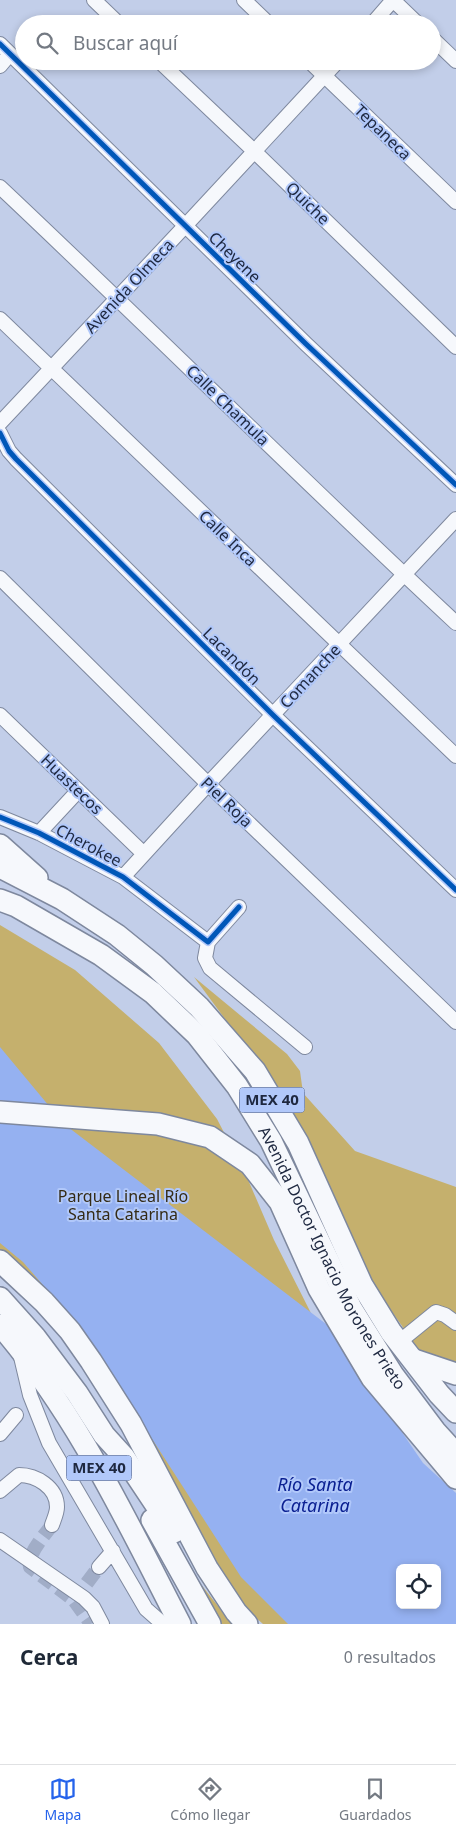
<!DOCTYPE html>
<html lang="es">
<head>
<meta charset="utf-8">
<style>
  :root { --surface:#fff; --page:#f6f6f7; --text:#1f2937; --muted:#747a83; --line:#e0e1e3; --accent:#2563eb }
  body { margin:0; font-family:"Noto Sans",sans-serif; background:var(--page); color:var(--text) }
  .controls { position:absolute; right:15px; bottom:15px; display:grid; overflow:hidden; border-radius:8px; box-shadow:0 2px 8px #0003 }
  .controls button { width:45px; height:45px; display:grid; place-items:center; padding:0; border:0; border-bottom:1px solid var(--line); background:var(--surface); color:var(--text); font:25px sans-serif }
  .list { margin:0; padding:0; list-style:none }
  h2 { display:flex; justify-content:space-between; align-items:center; height:65px; margin:0; padding:0 20px; font-size:21px }
  h2 small { font-size:16px; font-weight:400; color:var(--muted) }
  .icon { flex:none; width:28px; height:28px; fill:none; stroke:currentColor; stroke-width:2; stroke-linecap:round; stroke-linejoin:round }
  .map { position:relative; flex:none; width:456px; height:1624px; overflow:hidden }
  .search { position:absolute; background:var(--surface); box-shadow:0 2px 8px #0003; left:15px; right:15px; top:15px; height:55px; display:flex; align-items:center; gap:12px; box-sizing:border-box; padding:0 18px; border-radius:28px; color:var(--muted); font-size:19px }
  .sheet { height:140px; background:var(--surface) }
  nav { display:flex; justify-content:space-around; align-items:center; box-sizing:border-box; height:70px; border-top:1px solid var(--line); background:var(--surface); font-size:14px; color:var(--muted) }
  nav a { display:grid; justify-items:center; gap:2px }
  nav .on { color:var(--accent) }
  .map>svg:first-child { display:block }
  .green { fill:#c5b06d; fill-rule:evenodd }
  .water { fill:#95b1f1; fill-rule:evenodd }
  .lines { fill:none; stroke-linecap:round; stroke-linejoin:round }
  .minor-tunnel { stroke:#a1adc7; stroke-width:14; stroke-dasharray:14 7; stroke-linecap:butt }
  .minor-casing { stroke:#7e889e; stroke-width:16 }
  .highway-casing { stroke:#7e889e; stroke-width:24 }
  .minor { stroke:#f6f8fc; stroke-width:14 }
  .highway { stroke:#f6f8fc; stroke-width:21 }
  .cycleway-casing { stroke:#b1c8fa; stroke-width:8 }
  .cycleway { stroke:#0057b8; stroke-width:5 }
  .labels { text-anchor:middle; stroke-width:4; stroke-linejoin:round; paint-order:stroke }
  .shield { fill:#b1c8fa; stroke:#4a5878; stroke-width:1 }
  .shield-label { font-size:15px; font-weight:bold; fill:#1e2840 }
  .street-label { font-size:16px; fill:#1e2840; stroke:#b1c8fa }
  .park-label { font-size:16px; fill:#342b16; stroke:#b1c8fa }
  .water-label { font-size:18px; font-style:italic; fill:#0b2092; stroke:#b1c8fa }
</style>
</head>
<body>
<div class="map">
<svg width="456" height="1624" viewBox="0 0 456 1624">
  <rect width="100%" height="100%" fill="#c2cee9"/>
  <path class="green" d="M0,925L75,970L159,1043L217,1119L246,1175L274,1240L318,1327L413,1461L456,1624H263L224,1589L114,1398L0,1257ZM400,1568H437V1605H400Z
    M194,977L287,1054L300,1071L303,1093L355,1151L456,1187V1366L433,1360L419,1350L385,1302L347,1241L286,1117L225,1019Z
    M196,1578L232,1624H221Z"/>
  <path class="water" d="M0,1047L64,1124L330,1327L423,1463L456,1493V1624H288L241,1577L82,1330L23,1262L0,1243ZM400,1568H437V1605H400Z"/>
  <g class="lines">
    <path class="minor-tunnel" d="M52,1525C44,1536 27,1554 30,1567L74,1600L91,1624
      M74,1600L99,1567"/>
    <g class="minor-casing">
      <path id="minor" d="M94,0L119,24
        M244,0L269,24
        M393,0L418,24
        M372,24L393,0
        M432,38L456,61
        M0,44L306,344L456,485
        M159,61L254,151L456,347
        M309,61L456,202
        M0,66L10,54
        M0,187C153,331 302,480 456,623
        M0,319L456,756
        M0,423L185,226L338,61
        M0,433L9,451L16,459L273,715L456,890
        M0,578L208,784L456,1022
        M0,715L144,854
        M0,817L39,833L123,877L208,942
        M39,833L78,791
        M123,877L208,784L456,519
        M239,907L208,942L205,958L210,968L305,1047
        M399,1342L436,1312L445,1315L456,1323
        M21,1357L30,1395L49,1443L146,1609L163,1624
        M0,1434L16,1415
        M0,1491L19,1475C36,1475 57,1487 57,1507C57,1513 54,1519 52,1525
        M0,1540L84,1598L93,1607L102,1624
        M99,1567L113,1551"/>
    </g>
    <g class="highway-casing">
      <g id="highway">
        <path d="M0,845L37,878"/>
        <path d="M0,867L62,899L117,935L154,965L199,1007L255,1071L298,1143L362,1285L391,1332L439,1394L456,1412"/>
        <path id="s1" d="M0,900L16,906L101,955L153,993L197,1035L237,1086L271,1141L351,1308L393,1375L435,1431L456,1454"/>
        <path d="M0,1112L158,1124L210,1137L250,1164L280,1202L319,1289L372,1378L456,1478"/>
        <path d="M0,1261L44,1302L70,1331L91,1361L131,1424L207,1568L236,1612L247,1624"/>
        <path d="M0,1298L35,1337L77,1393L104,1435L124,1457L174,1532"/>
        <path d="M0,1325C77,1414 126,1520 180,1624"/>
        <path d="M414,1360L456,1374"/>
        <path d="M152,1520L210,1624"/>
      </g>
    </g>
    <use href="#minor" class="minor"/>
    <use href="#highway" class="highway"/>
    <g class="cycleway-casing">
      <path id="cycleway" d="M0,44L306,344L456,485
        M0,433L9,451L16,459L273,715L456,890
        M0,817L39,833L123,877L208,942L239,907"/>
    </g>
    <use href="#cycleway" class="cycleway"/>
  </g>
  <g class="labels">
    <g class="shield">
      <rect x="239.5" y="1087.5" width="65" height="25" rx="4"/>
      <rect x="66.5" y="1455.5" width="65" height="25" rx="4"/>
    </g>
    <g class="shield-label">
      <text x="272" y="1105">MEX 40</text>
      <text x="99" y="1473">MEX 40</text>
    </g>
    <g class="street-label">
      <text transform="translate(383 132) rotate(44)" y="6">Tepaneca</text>
      <text transform="translate(308 203) rotate(44)" y="6">Quiche</text>
      <text transform="translate(235 257) rotate(44)" y="6">Cheyene</text>
      <text transform="translate(129 286) rotate(-47)" y="6">Avenida Olmeca</text>
      <text transform="translate(228 405) rotate(44)" y="6">Calle Chamula</text>
      <text transform="translate(228 538) rotate(44)" y="6">Calle Inca</text>
      <text transform="translate(232 656) rotate(45)" y="6">Lacandón</text>
      <text transform="translate(310 676) rotate(-47)" y="6">Comanche</text>
      <text transform="translate(72 784) rotate(44)" y="6">Huastecos</text>
      <text transform="translate(227 802) rotate(44)" y="6">Piel Roja</text>
      <text transform="translate(89 845) rotate(28)" y="6">Cherokee</text>
      <text dy="6" stroke="none"><textPath href="#s1" startOffset="502">Avenida Doctor Ignacio Morones Prieto</textPath></text>
    </g>
    <g class="park-label">
      <text x="123" y="1202">Parque Lineal Río<tspan x="123" dy="18">Santa Catarina</tspan></text>
    </g>
    <g class="water-label">
      <text x="315" y="1491">Río Santa<tspan x="315" dy="21">Catarina</tspan></text>
    </g>
  </g>
</svg>
<div class="controls">
<button><svg class="icon" aria-label="locate" viewBox="0 0 24 24"><circle cx="12" cy="12" r="6"/><path d="M12 2v4M12 18v4M2 12h4M18 12h4"/></svg></button>
</div>
<div class="search"><svg class="icon" aria-label="search" viewBox="0 0 24 24"><circle cx="10" cy="10" r="6"/><path d="M15 15l6 6"/></svg>Buscar aquí</div>
</div>
<section class="sheet">
<h2>Cerca<small>0 resultados</small></h2>
<ul class="list">
</ul>
</section>
<nav>
<a class="on"><svg class="icon" aria-label="map" viewBox="0 0 24 24"><path d="M3 6l6-2 6 2 6-2v14l-6 2-6-2-6 2zM9 4v14M15 6v14"/></svg>Mapa</a>
<a><svg class="icon" aria-label="directions" viewBox="0 0 24 24"><path d="M12 3l9 9-9 9-9-9zM9 14v-3h6M13 9l2 2-2 2"/></svg>Cómo llegar</a>
<a><svg class="icon" aria-label="saved" viewBox="0 0 24 24"><path d="M7 4h10v16l-5-4-5 4z"/></svg>Guardados</a>
</nav>
</body>
</html>
